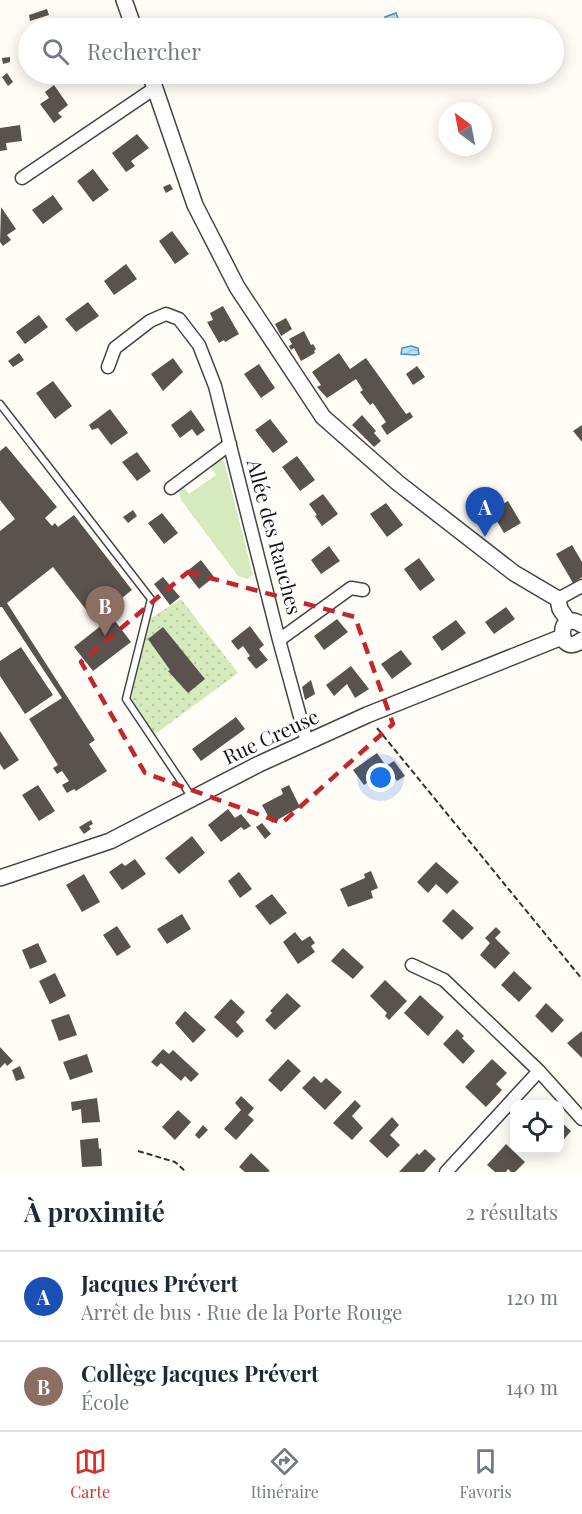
<!DOCTYPE html>
<html lang="fr">
<head>
<meta charset="utf-8">
<style>
  :root { --surface:#fff; --page:#f6f6f7; --text:#1f2937; --muted:#747a83; --line:#e0e1e3; --accent:#d93025 }
  body { margin:0; font-family:"Playfair Display",serif; background:var(--page); color:var(--text) }
  .controls { position:absolute; right:18px; bottom:18px; display:grid; overflow:hidden; border-radius:12px; box-shadow:0 3px 15px #0003 }
  .controls button { width:54px; height:54px; display:grid; place-items:center; padding:0; border:0; border-bottom:2px solid var(--line); background:var(--surface); color:var(--text); font:30px sans-serif }
  .compass { position:absolute; left:438px; top:102px; width:54px; height:54px; border-radius:50%; background:var(--surface); box-shadow:0 3px 15px #0003; rotate:328deg }
  .you { position:absolute; left:381px; top:778px; width:21px; height:21px; margin:-15px; border:4px solid #fff; border-radius:50%; background:#1a73e8; box-shadow:0 0 0 9px #1a73e833 }
  .badge { display:grid; place-items:center; width:39px; height:39px; border-radius:50%; background:var(--accent); color:#fff; font-size:20px; font-weight:700 }
  .pin { position:absolute; translate:-50% -50px; filter:drop-shadow(0 2px 3px #0008) }
  .pin::after { content:''; position:absolute; top:32px; width:21px; height:18px; background:inherit; clip-path:polygon(0 0,100% 0,50% 100%) }
  .list { margin:0; padding:0; list-style:none }
  h2 { display:flex; justify-content:space-between; align-items:center; height:78px; margin:0; padding:0 24px; font-size:26px }
  h2 small { font-size:20px; font-weight:400; color:var(--muted) }
  .list li { display:grid; grid-template-columns:39px 1fr auto; gap:18px; align-items:center; box-sizing:border-box; height:90px; padding:0 24px; border-top:2px solid var(--line) }
  .list b { display:block; font-size:22px; white-space:nowrap }
  .list p { margin:0; font-size:20px; white-space:nowrap; color:var(--muted) }
  .list em { font-size:20px; font-style:normal; color:var(--muted) }
  .icon { flex:none; width:33px; height:33px; fill:none; stroke:currentColor; stroke-width:2; stroke-linecap:round; stroke-linejoin:round }
  .map { position:relative; flex:none; width:582px; height:1172px; overflow:hidden }
  .search { position:absolute; background:var(--surface); box-shadow:0 3px 15px #0003; left:18px; right:18px; top:18px; height:66px; display:flex; align-items:center; gap:15px; box-sizing:border-box; padding:0 21px; border-radius:33px; color:var(--muted); font-size:22px }
  .sheet { height:258px; background:var(--surface) }
  nav { display:flex; justify-content:space-around; align-items:center; box-sizing:border-box; height:84px; border-top:2px solid var(--line); background:var(--surface); font-size:16px; color:var(--muted) }
  nav a { display:grid; justify-items:center; gap:3px }
  nav .on { color:var(--accent) }
  .map>svg:first-child { display:block }
  .grass { fill:#d5ebbd }
  .garden { fill:url(#garden-dots) }
  .water { fill:url(#water-waves); stroke:#3f96cf; stroke-width:1.5 }
  .building { fill:#5a524d }
  .lines { fill:none; stroke-linecap:round; stroke-linejoin:round }
  .service-casing { stroke:#444; stroke-width:9 }
  .minor-casing { stroke:#444; stroke-width:15 }
  .tertiary-casing { stroke:#444; stroke-width:18 }
  .path { stroke:#333; stroke-width:2; stroke-dasharray:6 3; stroke-linecap:butt }
  .service { stroke:#fff; stroke-width:6 }
  .minor { stroke:#fff; stroke-width:12 }
  .tertiary { stroke:#fff; stroke-width:15 }
  .marked { fill:none; stroke:#c4262e; stroke-width:4.5; stroke-dasharray:12 8; stroke-linejoin:round }
  .labels { text-anchor:middle; stroke-width:6; stroke-linejoin:round; paint-order:stroke }
  .street-label { font-size:20px; fill:#111; stroke:#fff }
</style>
</head>
<body>
<div class="map">
<svg width="582" height="1172" viewBox="0 0 582 1172">
  <defs>
    <pattern id="garden-dots" width="8" height="8" patternUnits="userSpaceOnUse" patternTransform="scale(1.5)"><rect width="8" height="8" fill="#d5ebbd"/><path d="M2 2h.1M6 6h.1" fill="none" stroke="#b6c8a1" stroke-width="1.8" stroke-linecap="round"/></pattern>
    <pattern id="water-waves" width="16" height="10" patternUnits="userSpaceOnUse" patternTransform="scale(1.5)"><rect width="16" height="10" fill="#b9e0f7"/><path d="M0 5q4-4 8 0t8 0" fill="none" stroke="#9ebfd3"/></pattern>
  </defs>
  <rect width="100%" height="100%" fill="#fffdf5"/>
  <path class="grass" d="M223,457L253,575L248,579L238,576L181,500L179,492L183,486L189,494L216,475L210,466Z"/>
  <path class="garden" d="M181,599L238,673L154,735L131,698L151,618Z"/>
  <path class="water" d="M396,13L402,28H390L385,17Z
    M411,346L418,348L419,354L415,355L401,354L402,348Z"/>
  <path class="building" d="M47,9L49,15L30,21L29,15Z
    M10,57V62L3,64L2,58Z
    M7,73L13,82L8,86L2,77Z
    M54,85L68,105L58,113L62,117L54,123L40,104L49,98L45,92Z
    M20,125L22,141L6,143L7,150L0,151V128Z
    M137,134L149,148L131,161L135,166L126,172L112,153Z
    M93,169L109,190L93,202L77,181Z
    M170,184L173,189L166,193L163,187Z
    M53,195L63,209L43,224L32,210Z
    M1,207L16,229L7,235L11,240L3,246L0,242Z
    M172,231L189,254L175,264L159,241Z
    M126,264L137,279L114,295L104,281Z
    M88,302L99,316L76,332L65,319Z
    M223,306L239,334L225,342L224,340L219,343L207,322L213,320L210,313Z
    M39,315L48,327L25,344L16,332Z
    M286,318L292,329L281,336L275,324Z
    M304,331L311,345L313,344L316,349L314,351L315,353L301,361L294,348L291,350L289,346L292,344L289,339Z
    M19,353L24,360L13,367L8,361Z
    M339,353L350,369L366,358L406,414L410,412L413,417L387,435L381,426L386,422L373,403L370,405L366,400L360,392L363,390L356,379L327,398L317,387L321,385L312,372Z
    M173,358L183,372L163,391L151,374Z
    M259,364L275,388L261,398L244,374Z
    M417,366L425,377L413,385L406,374Z
    M53,381L72,406L55,419L36,393Z
    M110,409L128,433L111,445L98,428L92,430L89,425Z
    M191,410L205,430L197,436L192,429L180,438L171,425Z
    M362,415L376,431L374,433L381,441L374,447L352,425Z
    M270,419L288,442L273,453L255,430Z
    M582,425V442L573,431Z
    M6,446L57,507L45,518L52,526L55,523L58,527L74,515L132,590L94,620L53,567L7,603L95,740L89,744L107,771L76,791L74,789L67,793L62,785L69,781L62,771L57,774L53,768L58,765L29,719L62,698L2,607H0V531L15,519L0,500V451Z
    M137,452L151,471L137,481L122,462Z
    M297,456L315,480L300,491L282,467Z
    M323,494L338,514L322,526L315,516L317,515L309,504Z
    M508,501L521,523L504,533L491,511Z
    M386,503L403,525L387,537L370,514Z
    M133,510L137,516L128,523L123,517Z
    M162,513L178,533L164,544L148,523Z
    M572,545L582,562V577L573,583L556,554Z
    M329,546L340,561L321,574L311,560Z
    M419,558L435,580L420,591L404,569Z
    M201,560L214,577L199,589L186,572Z
    M163,577L180,597L170,605L154,584Z
    M506,607L515,619L494,634L485,622Z
    M112,617L131,642L93,671L74,647Z
    M337,619L348,632L324,650L314,636Z
    M456,620L466,633L442,651L432,637Z
    M250,626L264,645L259,649L268,660L256,669L247,658L250,656L243,646L238,650L231,641Z
    M163,627L205,679L188,693L168,671L170,670L148,639Z
    M21,647L53,695L25,714L0,676V661Z
    M401,650L412,664L392,679L381,664Z
    M351,666L369,689L355,698L347,684L334,696L326,685Z
    M311,680L315,694L305,700L302,687Z
    M236,717L245,729L201,761L192,749Z
    M0,731L19,760L4,770L0,764Z
    M377,753L386,766L394,761L405,776L397,781L388,769L364,785L353,770Z
    M38,785L55,811L39,821L22,795Z
    M289,785L300,807L272,823L262,805L283,794L281,789Z
    M228,809L235,818L241,814L251,826L244,830L241,827L221,842L208,825Z
    M91,820L93,824L89,826L91,829L84,834L79,827Z
    M262,823L271,834L265,839L256,827Z
    M192,836L205,853L179,874L165,858Z
    M135,859L146,874L122,890L109,872L122,863L125,866Z
    M436,862L459,882L447,894L436,884L428,893L417,882Z
    M371,871L378,888L371,891L373,898L348,907L340,889L365,878L364,874Z
    M239,872L252,889L240,898L228,881Z
    M84,874L100,902L82,912L66,885Z
    M272,894L287,913L270,925L255,906Z
    M453,909L474,928L462,940L442,921Z
    M182,914L191,929L167,944L157,929Z
    M117,926L131,947L117,956L103,935Z
    M496,927L501,932L495,938L510,953L495,969L480,955L490,943L485,938Z
    M295,932L302,941L310,936L315,943L311,946L315,952L298,964L283,942Z
    M38,943L47,962L30,969L22,950Z
    M343,948L364,967L353,979L331,961Z
    M514,971L532,988L519,1002L501,985Z
    M55,973L66,996L50,1004L39,981Z
    M385,980L407,1001L389,1020L385,1016L387,1013L370,996Z
    M287,993L301,1006L275,1030L265,1020L272,1013L270,1011Z
    M420,995L444,1017L428,1036L404,1013Z
    M231,999L245,1012L236,1022L244,1031L237,1038L214,1017Z
    M546,1003L564,1020L552,1033L535,1016Z
    M185,1011L206,1030L193,1043L175,1023Z
    M69,1014L77,1035L59,1041L51,1020Z
    M457,1029L464,1036L462,1038L475,1051L463,1064L443,1044Z
    M582,1031V1058L567,1043Z
    M0,1047L13,1061L7,1066L5,1063L0,1068Z
    M163,1049L169,1054L173,1050L199,1074L191,1082L185,1076L181,1081L161,1063L157,1067L151,1062Z
    M87,1054L93,1072L70,1080L63,1062Z
    M288,1059L301,1071L281,1092L268,1080Z
    M492,1059L507,1073L496,1084L502,1090L486,1107L465,1087Z
    M20,1066L25,1078L16,1081L12,1070Z
    M314,1076L321,1083L326,1078L342,1092L325,1110L302,1088Z
    M241,1096L254,1108L248,1115L254,1120L236,1140L224,1129L241,1110L235,1103Z
    M97,1098L100,1122L82,1123L81,1109L72,1111L71,1102Z
    M355,1100L361,1106L352,1116L363,1128L352,1140L333,1123Z
    M178,1110L191,1122L175,1140L162,1127Z
    M392,1117L399,1125L390,1135L400,1145L387,1158L369,1141Z
    M560,1121L571,1131L560,1144Z
    M203,1125L208,1130L199,1139L195,1135Z
    M98,1138L99,1149L101,1148L102,1166L82,1167L80,1140Z
    M506,1144L525,1162L515,1172H511L508,1169L506,1172H495L487,1165Z
    M425,1149L436,1159L424,1172H399L417,1153L419,1155Z
    M251,1153L270,1171L268,1172H245L239,1167Z"/>
  <g class="lines">
    <g class="service-casing">
      <path id="service" d="M0,404L151,599L126,699L193,799"/>
    </g>
    <g class="minor-casing">
      <path id="minor" d="M22,178L155,88
        M108,367L115,348L150,321L166,314L179,319L199,345L215,386L279,640L307,742
        M171,488L230,444
        M558,599L582,586
        M279,640L351,588L363,590
        M412,965L444,980L539,1071L582,1119
        M446,1172L539,1071"/>
    </g>
    <g class="tertiary-casing">
      <path id="tertiary" d="M124,0L134,28
        M150,74L195,205L237,287L323,417L398,483L514,573L558,599L560,609L569,622
        M582,625C556,606 556,660 582,640
        M0,878L110,841L259,764L367,715L562,637"/>
    </g>
    <path class="path" d="M377,728L582,979
      M138,1151L175,1162L186,1172"/>
    <use href="#service" class="service"/>
    <use href="#minor" class="minor"/>
    <use href="#tertiary" class="tertiary"/>
  </g>
  <path class="marked" d="M188,572L355,617L393,724L282,823L145,773L81,662Z"/>
  <g class="labels">
    <g class="street-label">
      <text transform="translate(274 537) rotate(75)" y="7">Allée des Rauches</text>
      <text transform="translate(271 737) rotate(-25)" y="7">Rue Creuse</text>
    </g>
  </g>
</svg>
<div class="controls">
<button><svg class="icon" aria-label="locate" viewBox="0 0 24 24"><circle cx="12" cy="12" r="6"/><path d="M12 2v4M12 18v4M2 12h4M18 12h4"/></svg></button>
</div>
<svg class="compass" viewBox="-18 -18 36 36"><path d="M0-13l5 13h-10z" fill="#e53935"/><path d="M0 13l5-13h-10z" fill="#747a83"/></svg>
<div class="you"></div>
<div class="pin badge" style="left:485px;top:537px;background:#1a4fb4">A</div>
<div class="pin badge" style="left:105px;top:636px;background:#8d6e63">B</div>
<div class="search"><svg class="icon" aria-label="search" viewBox="0 0 24 24"><circle cx="10" cy="10" r="6"/><path d="M15 15l6 6"/></svg>Rechercher</div>
</div>
<section class="sheet">
<h2>À proximité<small>2 résultats</small></h2>
<ul class="list">
<li><span class="badge" style="background:#1a4fb4">A</span><div><b>Jacques Prévert</b><p>Arrêt de bus · Rue de la Porte Rouge</p></div><em>120 m</em></li>
<li><span class="badge" style="background:#8d6e63">B</span><div><b>Collège Jacques Prévert</b><p>École</p></div><em>140 m</em></li>
</ul>
</section>
<nav>
<a class="on"><svg class="icon" aria-label="map" viewBox="0 0 24 24"><path d="M3 6l6-2 6 2 6-2v14l-6 2-6-2-6 2zM9 4v14M15 6v14"/></svg>Carte</a>
<a><svg class="icon" aria-label="directions" viewBox="0 0 24 24"><path d="M12 3l9 9-9 9-9-9zM9 14v-3h6M13 9l2 2-2 2"/></svg>Itinéraire</a>
<a><svg class="icon" aria-label="saved" viewBox="0 0 24 24"><path d="M7 4h10v16l-5-4-5 4z"/></svg>Favoris</a>
</nav>
</body>
</html>
